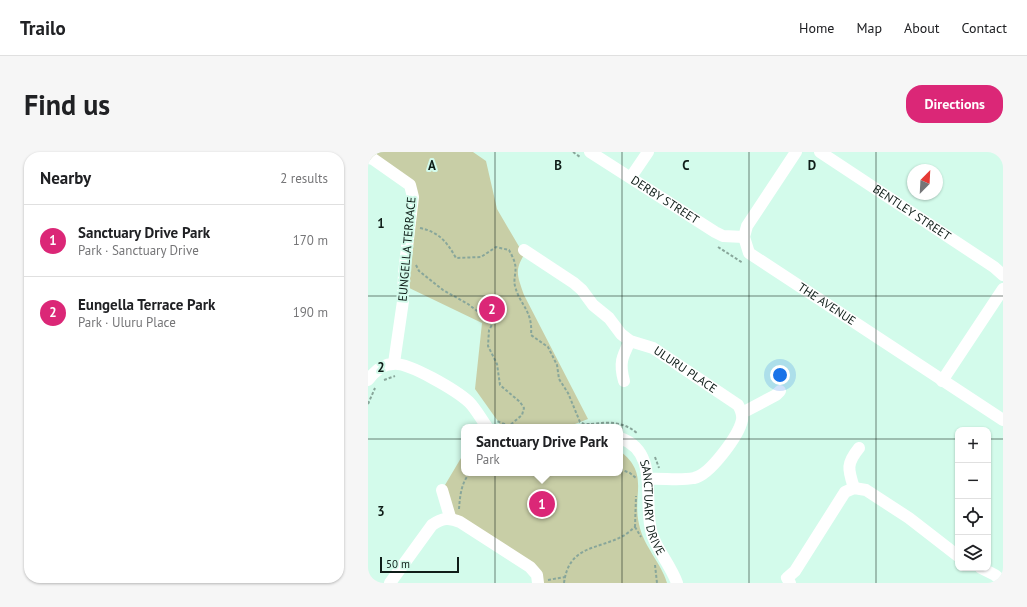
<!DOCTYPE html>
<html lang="en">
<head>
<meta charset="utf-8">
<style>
  :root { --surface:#fff; --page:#f6f6f6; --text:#202124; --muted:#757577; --line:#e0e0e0; --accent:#db2777 }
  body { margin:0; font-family:"PT Sans",sans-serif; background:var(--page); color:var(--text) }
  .controls { position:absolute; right:12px; bottom:12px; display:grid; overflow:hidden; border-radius:8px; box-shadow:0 1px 3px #0004 }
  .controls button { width:36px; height:36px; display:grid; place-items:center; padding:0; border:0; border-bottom:1px solid var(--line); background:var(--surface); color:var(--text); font:20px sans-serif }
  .compass { position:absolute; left:539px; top:12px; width:36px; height:36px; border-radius:50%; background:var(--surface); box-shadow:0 1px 3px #0004; rotate:24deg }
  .scale { position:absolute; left:12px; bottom:10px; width:79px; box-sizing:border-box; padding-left:4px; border:2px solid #0f1d18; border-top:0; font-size:11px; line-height:14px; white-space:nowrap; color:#0f1d18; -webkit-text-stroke:3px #d3fbeb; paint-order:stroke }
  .you { position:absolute; left:412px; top:223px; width:14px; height:14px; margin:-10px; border:3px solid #fff; border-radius:50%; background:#1a73e8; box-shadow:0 0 0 6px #1a73e833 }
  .badge { display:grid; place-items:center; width:26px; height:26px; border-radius:50%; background:var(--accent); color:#fff; font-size:13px; font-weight:700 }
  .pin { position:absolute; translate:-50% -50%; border:2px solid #fff; box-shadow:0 1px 4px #0006 }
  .popup { position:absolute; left:93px; top:272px; width:162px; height:52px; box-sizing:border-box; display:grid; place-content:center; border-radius:8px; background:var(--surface); filter:drop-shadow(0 1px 3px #0005); font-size:13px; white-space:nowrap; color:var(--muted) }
  .popup b { font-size:15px; color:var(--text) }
  .popup::after { content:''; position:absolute; left:50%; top:100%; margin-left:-8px; border:8px solid transparent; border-top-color:var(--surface) }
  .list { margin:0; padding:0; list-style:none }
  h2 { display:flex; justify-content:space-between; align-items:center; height:52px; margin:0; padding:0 16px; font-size:17px }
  h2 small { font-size:13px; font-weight:400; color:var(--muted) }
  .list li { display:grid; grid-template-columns:26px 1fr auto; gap:12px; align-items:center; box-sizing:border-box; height:72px; padding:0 16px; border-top:1px solid var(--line) }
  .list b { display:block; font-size:15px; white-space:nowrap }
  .list p { margin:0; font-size:13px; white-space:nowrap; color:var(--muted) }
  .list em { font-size:13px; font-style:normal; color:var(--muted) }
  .icon { flex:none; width:22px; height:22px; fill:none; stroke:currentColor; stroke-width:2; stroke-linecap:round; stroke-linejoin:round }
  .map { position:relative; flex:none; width:635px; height:431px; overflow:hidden; border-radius:16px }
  header { display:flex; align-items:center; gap:24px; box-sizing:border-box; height:56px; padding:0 20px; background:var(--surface); border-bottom:1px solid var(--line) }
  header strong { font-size:19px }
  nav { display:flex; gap:22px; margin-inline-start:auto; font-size:14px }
  .intro { display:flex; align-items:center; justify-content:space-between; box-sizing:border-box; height:96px; padding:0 24px }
  h1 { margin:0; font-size:28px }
  .button { padding:10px 18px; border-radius:16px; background:var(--accent); color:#fff; font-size:14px; font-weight:700 }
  main { display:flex; gap:24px; padding:0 24px }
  aside { flex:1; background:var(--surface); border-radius:16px; box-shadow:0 1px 3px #0004 }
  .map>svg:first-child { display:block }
  .green { fill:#c8cea6 }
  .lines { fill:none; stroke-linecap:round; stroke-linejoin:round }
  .path { stroke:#88a69a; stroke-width:2; stroke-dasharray:3 2; stroke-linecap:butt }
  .minor { stroke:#fff; stroke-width:12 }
  .grid { fill:none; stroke:#0f1d18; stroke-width:1; stroke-opacity:0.55 }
  .labels { text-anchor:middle; stroke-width:4; stroke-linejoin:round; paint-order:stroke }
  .street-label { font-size:12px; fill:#0f1d18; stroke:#d3fbeb }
  .grid-label { font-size:13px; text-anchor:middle; font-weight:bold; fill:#0f1d18; stroke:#d3fbeb; stroke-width:4; stroke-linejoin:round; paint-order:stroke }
</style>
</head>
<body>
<header>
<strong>Trailo</strong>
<nav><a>Home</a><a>Map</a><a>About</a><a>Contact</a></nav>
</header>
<div class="intro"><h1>Find us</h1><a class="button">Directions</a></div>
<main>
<aside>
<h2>Nearby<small>2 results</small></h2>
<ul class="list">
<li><span class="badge">1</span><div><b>Sanctuary Drive Park</b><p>Park · Sanctuary Drive</p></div><em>170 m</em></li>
<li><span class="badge">2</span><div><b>Eungella Terrace Park</b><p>Park · Uluru Place</p></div><em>190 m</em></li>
</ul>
</aside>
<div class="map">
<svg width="635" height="431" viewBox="0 0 635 431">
  <rect width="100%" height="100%" fill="#d3fbeb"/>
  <path class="green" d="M0,0H105L118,9L129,57L156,103C146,119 150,125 156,143L220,267L199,275H134L107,237L114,171L35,133L42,33L0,6Z
    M252,299C282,322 264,342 271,372C275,394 293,410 299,431H170L169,423L82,365L74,338L96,301V321H252Z"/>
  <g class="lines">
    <path class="path" d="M205,0L212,5
      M52,76C71,80 79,90 88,106L113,105L128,95L141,98C143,102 146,107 147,112C149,119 145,127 147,134C152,154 165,158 163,183L180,195L189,213L191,227L200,241L212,270L216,272H223L224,275
      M350,95L375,111
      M48,113L51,119L75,138L100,152L125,171L121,178L120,194L129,212L132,233L152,250L156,256L154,263L141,274L129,269
      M16,228L27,224
      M0,252L7,236
      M223,272C241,270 254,269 269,281
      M210,275L216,272
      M287,305L291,316
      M252,317L262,321L268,326
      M208,321H210
      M91,357C92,344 93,331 102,321
      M267,375L268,344
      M267,375L273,385
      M287,413L289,431
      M180,428L197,425
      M196,431C201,393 229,398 255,384C259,382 263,378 267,375"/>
    <g class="minor">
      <path id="s1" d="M222,0L347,80L355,84L376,85"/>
      <path id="s2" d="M428,0L379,74L376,85L381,101L635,268"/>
      <path id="s3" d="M452,0L626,115L635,123"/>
      <path d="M0,6L5,7L42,33L45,45L36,121L35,149L26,211"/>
      <path d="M263,25L280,0"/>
      <path id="s4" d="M156,98L206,131L214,138L225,153L241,166L253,182L262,189L285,196L370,253C373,258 375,262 374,268C371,283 342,323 326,326C312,329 295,326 280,327"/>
      <path d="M0,228C6,220 15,212 25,212C41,210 89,239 101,250C108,257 113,267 119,275"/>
      <path d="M256,229C251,211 254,205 262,189"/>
      <path d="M574,229L635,137"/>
      <path d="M374,261L408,243L412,239"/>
      <path id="s5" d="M252,286C293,300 274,350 284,382C289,398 303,414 309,431"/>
      <path d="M486,336C480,317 478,312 491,296"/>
      <path d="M74,338L82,365"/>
      <path d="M613,416L627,423L635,430"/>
      <path d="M22,431L64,373C74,366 81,365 92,370L162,415L169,423L170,431"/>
      <path d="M422,431L419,426L427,419L477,340L486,336L498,338L541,366L590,404"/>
    </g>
  </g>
  <path class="grid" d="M127,0V431M254,0V431M381,0V431M508,0V431M0,144H635M0,287H590M620,287H635"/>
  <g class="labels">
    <g class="street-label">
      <text dy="4" stroke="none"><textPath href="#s1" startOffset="89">DERBY STREET</textPath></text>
      <text dy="4" stroke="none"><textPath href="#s3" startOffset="110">BENTLEY STREET</textPath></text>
      <text transform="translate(39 97) rotate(-85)" y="4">EUNGELLA TERRACE</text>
      <text dy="4" stroke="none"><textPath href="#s2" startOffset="210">THE AVENUE</textPath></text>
      <text dy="4" stroke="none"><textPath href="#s4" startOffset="204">ULURU PLACE</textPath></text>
      <text dy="4" stroke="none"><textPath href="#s5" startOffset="82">SANCTUARY DRIVE</textPath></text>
    </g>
  </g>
  <g class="grid-label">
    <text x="64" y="18">A</text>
    <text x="190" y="18">B</text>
    <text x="318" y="18">C</text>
    <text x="444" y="18">D</text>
    <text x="13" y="76">1</text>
    <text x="13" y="220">2</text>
    <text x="13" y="364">3</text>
  </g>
</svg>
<div class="controls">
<button>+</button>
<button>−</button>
<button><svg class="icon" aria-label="locate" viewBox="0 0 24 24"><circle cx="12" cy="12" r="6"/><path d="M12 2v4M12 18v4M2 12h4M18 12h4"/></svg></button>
<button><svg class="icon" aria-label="layers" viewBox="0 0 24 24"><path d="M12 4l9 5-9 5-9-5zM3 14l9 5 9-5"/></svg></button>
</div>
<svg class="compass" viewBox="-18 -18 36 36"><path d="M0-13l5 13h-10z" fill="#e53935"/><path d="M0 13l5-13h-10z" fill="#757577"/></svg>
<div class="scale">50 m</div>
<div class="you"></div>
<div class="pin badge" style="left:174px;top:352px">1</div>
<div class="popup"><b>Sanctuary Drive Park</b>Park</div>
<div class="pin badge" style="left:124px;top:157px">2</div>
</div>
</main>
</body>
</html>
